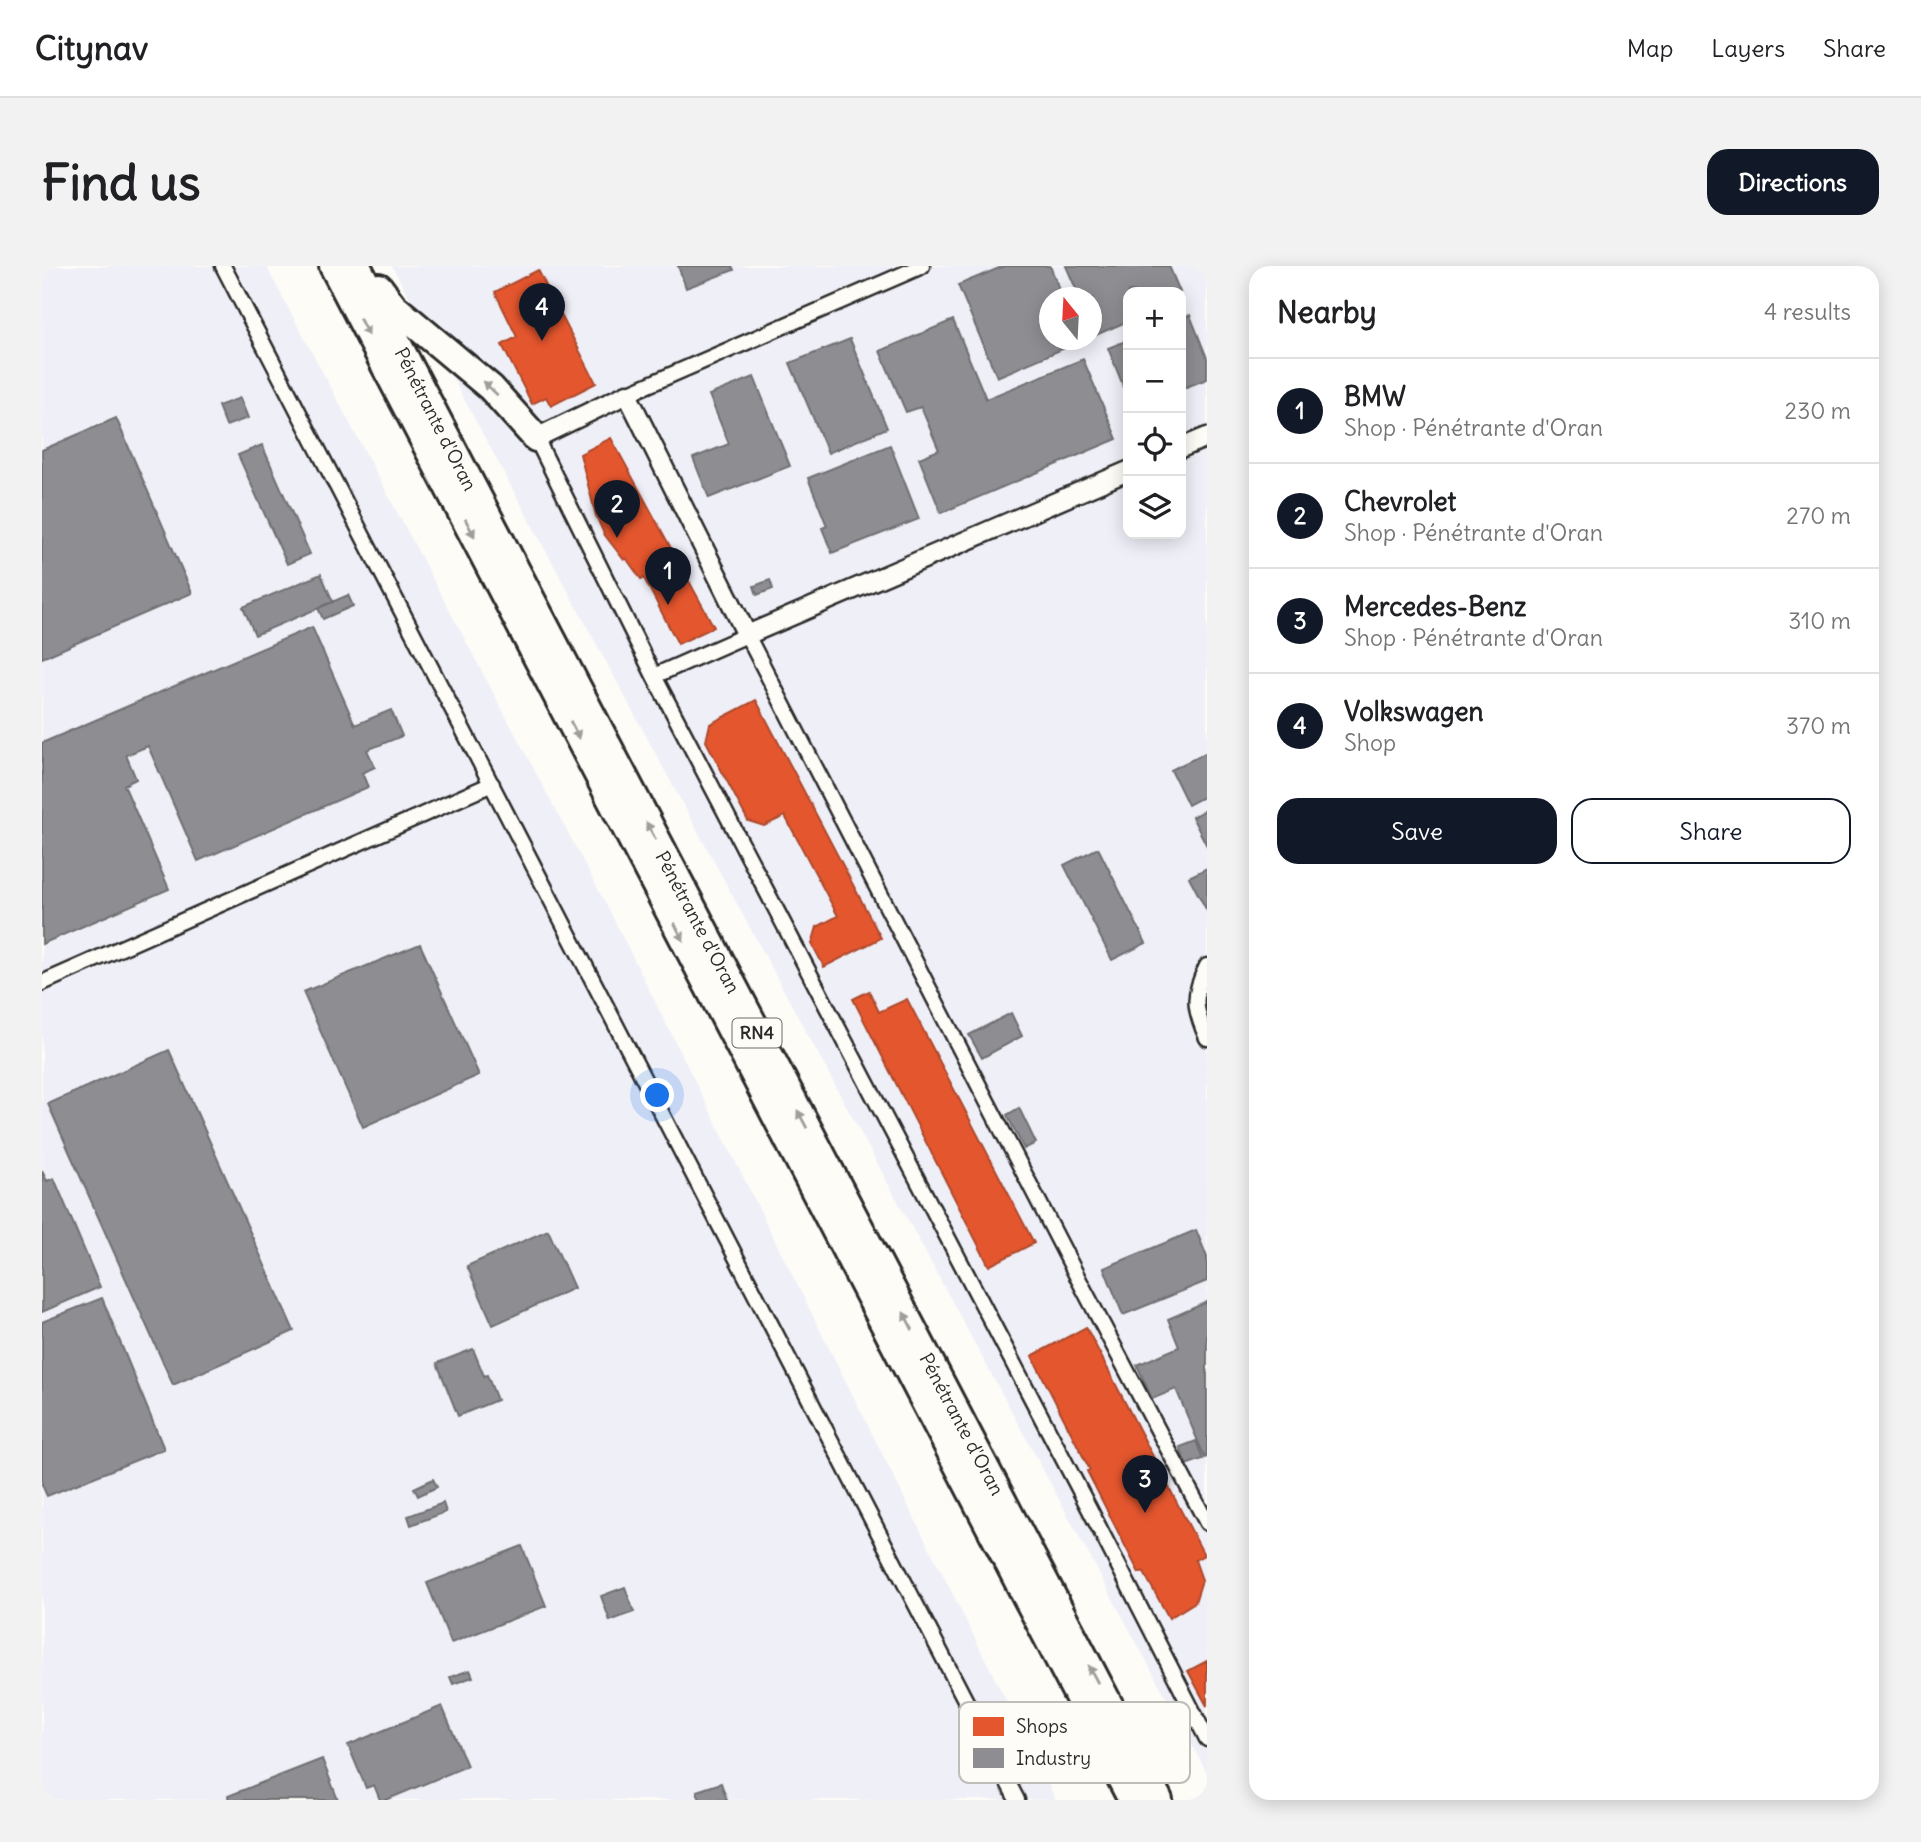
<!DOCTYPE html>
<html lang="en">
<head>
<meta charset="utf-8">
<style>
  :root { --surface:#fff; --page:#f2f2f2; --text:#202124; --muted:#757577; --line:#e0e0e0; --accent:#111827 }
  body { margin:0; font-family:Delius,sans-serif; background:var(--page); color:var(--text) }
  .controls { position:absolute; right:21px; top:21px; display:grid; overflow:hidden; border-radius:14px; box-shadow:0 4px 18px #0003 }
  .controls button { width:63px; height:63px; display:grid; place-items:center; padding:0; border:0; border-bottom:2px solid var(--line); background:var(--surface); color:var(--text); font:35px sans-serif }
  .compass { position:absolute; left:997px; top:21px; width:63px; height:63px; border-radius:50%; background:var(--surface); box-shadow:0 4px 18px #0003; rotate:342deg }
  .you { position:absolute; left:616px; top:830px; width:24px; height:24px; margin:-18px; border:5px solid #fff; border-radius:50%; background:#1a73e8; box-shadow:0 0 0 10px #1a73e833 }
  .badge { display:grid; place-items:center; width:46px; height:46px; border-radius:50%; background:var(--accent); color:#fff; font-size:23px; font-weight:700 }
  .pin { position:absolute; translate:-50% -58px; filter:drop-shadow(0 2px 4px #0008) }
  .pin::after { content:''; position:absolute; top:37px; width:24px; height:21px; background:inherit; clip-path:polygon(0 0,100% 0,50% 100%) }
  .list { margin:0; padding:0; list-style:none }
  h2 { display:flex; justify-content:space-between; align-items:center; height:91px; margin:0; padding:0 28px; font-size:30px }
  h2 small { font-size:23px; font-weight:400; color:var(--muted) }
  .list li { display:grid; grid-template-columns:46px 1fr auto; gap:21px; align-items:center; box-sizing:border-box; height:105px; padding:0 28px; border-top:2px solid var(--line) }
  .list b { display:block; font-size:26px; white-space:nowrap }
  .list p { margin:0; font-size:23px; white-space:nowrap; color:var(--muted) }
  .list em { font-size:23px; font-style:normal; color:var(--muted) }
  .actions { display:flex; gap:14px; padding:21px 28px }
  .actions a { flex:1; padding:16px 0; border:2px solid var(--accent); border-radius:21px; text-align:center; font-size:24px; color:var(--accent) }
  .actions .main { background:var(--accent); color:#fff }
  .icon { flex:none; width:38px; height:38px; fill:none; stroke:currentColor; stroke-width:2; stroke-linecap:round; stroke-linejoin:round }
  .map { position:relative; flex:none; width:1165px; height:1534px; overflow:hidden; border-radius:21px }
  header { display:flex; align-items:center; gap:42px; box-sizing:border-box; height:98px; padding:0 35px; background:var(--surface); border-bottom:2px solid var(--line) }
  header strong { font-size:33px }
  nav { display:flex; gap:38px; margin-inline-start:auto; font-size:24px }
  .intro { display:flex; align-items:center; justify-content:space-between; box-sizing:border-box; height:168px; padding:0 42px }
  h1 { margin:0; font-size:49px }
  .button { padding:18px 32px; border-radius:21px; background:var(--accent); color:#fff; font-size:24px; font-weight:700 }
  main { display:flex; gap:42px; padding:0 42px }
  aside { flex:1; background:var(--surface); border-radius:21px; box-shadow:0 4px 18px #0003 }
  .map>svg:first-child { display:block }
  .built { fill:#efeff8; fill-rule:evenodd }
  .shops { fill:#e4572e; stroke:#ac4a2d; stroke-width:2 }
  .industry { fill:#8d8d92; stroke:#707073; stroke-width:2 }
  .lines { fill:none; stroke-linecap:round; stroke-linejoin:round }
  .minor-casing { stroke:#2b2b2b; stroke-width:19 }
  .tertiary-casing { stroke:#2b2b2b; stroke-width:23 }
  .motorway-casing { stroke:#2b2b2b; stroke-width:32 }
  .minor { stroke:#fdfcf7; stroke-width:14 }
  .tertiary { stroke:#fdfcf7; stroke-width:18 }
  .motorway { stroke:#fdfcf7; stroke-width:26 }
  .oneway { fill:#9e9e9b }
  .labels { text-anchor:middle; stroke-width:7; stroke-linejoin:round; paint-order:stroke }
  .shield { fill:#fdfcf7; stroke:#6a6a68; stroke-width:2 }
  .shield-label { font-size:18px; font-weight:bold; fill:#2b2b2b }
  .street-label { font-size:19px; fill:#2b2b2b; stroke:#fdfcf7 }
  .key { fill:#fdfcf7; stroke:#bebdba; stroke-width:2 }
  .key-label { font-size:19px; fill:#2b2b2b }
</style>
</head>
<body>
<header>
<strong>Citynav</strong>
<nav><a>Map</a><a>Layers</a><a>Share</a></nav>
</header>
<div class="intro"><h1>Find us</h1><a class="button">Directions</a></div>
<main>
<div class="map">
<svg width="1165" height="1534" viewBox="0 0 1165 1534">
  <rect width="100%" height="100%" fill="#fdfcf7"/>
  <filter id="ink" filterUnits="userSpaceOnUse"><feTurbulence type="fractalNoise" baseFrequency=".0143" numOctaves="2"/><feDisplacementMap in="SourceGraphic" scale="14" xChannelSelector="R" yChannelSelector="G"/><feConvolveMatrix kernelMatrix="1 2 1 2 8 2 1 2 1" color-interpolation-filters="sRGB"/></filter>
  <g filter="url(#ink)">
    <path class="built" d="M0,0H224L567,644L1014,1534H0Z
      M350,0H1165V1507ZM1086,26H1139V268H1086ZM1008,32H1050V74H1008Z"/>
    <path class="shops" d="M496,4L554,117L509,140L504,131L490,138L460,79L475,71L453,26Z
      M569,172L672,361L636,378L602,312L599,313L584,292L582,294L575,285L562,268L554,250L538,188Z
      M714,434L839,672L782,701L770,678L775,661L796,650L743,550L722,560L706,555L664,475L668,458Z
      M827,725L837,746L865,733L992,977L947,1000L811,733Z
      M1044,1061L1162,1289L1153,1294L1160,1314L1153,1336L1127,1352L1101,1305L1097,1307L1045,1205L1048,1204L990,1090Z
      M1165,1395V1440L1146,1405Z"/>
    <path class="industry" d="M636,0H690L692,4L644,22Z
      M962,0H1008L1021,32H1008V74L1039,75L955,111L916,19Z
      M1024,0H1127L1138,26H1086V55L1054,69L1050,60V32H1038Z
      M1148,49L1165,92V113L1139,123V53Z
      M911,54L944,133L1041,93L1075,173L899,247L877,192L897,184L879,141L864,146L838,85Z
      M808,73L845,162L786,187L748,97Z
      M1086,74V132L1066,82Z
      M712,111L748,200L667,232L651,192L687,178L667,129Z
      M198,132L206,152L184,160L176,140Z
      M74,152L150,327L0,392V184Z
      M220,179L268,288L245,298L196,189Z
      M848,179L877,253L790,287L780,262L785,260L766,212Z
      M279,308L291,336L213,369L201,341Z
      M728,314L731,323L715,329L712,320Z
      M306,329L311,340L281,353L276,342Z
      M270,361L313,459L349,444L360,470L325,484L333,501L320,507L326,521L156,595L106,480L84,489L94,513L82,519L127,623L0,678V477Z
      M1165,486V529L1146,539L1129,504Z
      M1165,543V580L1150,551Z
      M1056,582L1104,677L1070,694L1022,599Z
      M1165,602V645L1147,611Z
      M378,678L437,809L321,861L261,726Z
      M969,747L980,770L940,792L927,769Z
      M127,784L252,1065L131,1119L6,838Z
      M977,842L994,877L982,883L965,849Z
      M0,905L5,915L12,912L58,1021L0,1046Z
      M506,964L532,1022L451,1059L425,1000Z
      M1154,964L1165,991V1015L1081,1049L1062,1002Z
      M60,1032L122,1183L5,1230L0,1219V1056Z
      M1165,1036V1191L1163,1192L1134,1123L1110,1133L1095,1099L1137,1081L1126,1053Z
      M431,1083L442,1110L445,1109L455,1134L416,1150L395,1097Z
      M1154,1175L1161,1193L1144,1199L1138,1181Z
      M391,1213L395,1221L376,1230L372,1222Z
      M401,1237L404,1246L369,1259L366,1250Z
      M480,1280L504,1340L409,1377L385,1317Z
      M583,1321L592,1346L568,1355L559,1330Z
      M428,1404L431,1411L411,1418L408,1411Z
      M400,1440L425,1500L344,1534H338L332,1519L324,1522L306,1479Z
      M280,1493L296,1534H187L186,1530Z
      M679,1517L685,1534H658L655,1525Z"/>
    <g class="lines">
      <g class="minor-casing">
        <path id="minor" d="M181,0L975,1534
          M585,128L880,0
          M494,172L612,410L1048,1244L1165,1473
          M612,410L705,369L1038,1016L1165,1257
          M1165,700C1150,729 1152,743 1165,772
          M0,717L450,518"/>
      </g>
      <g class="tertiary-casing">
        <path id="tertiary" d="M494,172L585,128L705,369L1086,205
          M1139,182L1165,171"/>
      </g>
      <g class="motorway-casing">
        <path id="motorway" d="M291,0L1090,1534
          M315,0L1117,1534
          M337,21L351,40L449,122L494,172"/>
      </g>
      <use href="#minor" class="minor"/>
      <use href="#tertiary" class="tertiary"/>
      <use href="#motorway" class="motorway"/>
    </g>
    <defs><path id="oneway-solid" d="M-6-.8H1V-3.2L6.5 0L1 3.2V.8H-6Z" transform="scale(1.75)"/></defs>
    <g class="oneway">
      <use href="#oneway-solid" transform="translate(322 61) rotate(62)"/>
      <use href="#oneway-solid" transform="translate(448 122) rotate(-137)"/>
      <use href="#oneway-solid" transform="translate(428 262) rotate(62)"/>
      <use href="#oneway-solid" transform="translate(533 464) rotate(62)"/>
      <use href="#oneway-solid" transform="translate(609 565) rotate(-118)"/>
      <use href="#oneway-solid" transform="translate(637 666) rotate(63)"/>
      <use href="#oneway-solid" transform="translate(760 853) rotate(-118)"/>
      <use href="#oneway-solid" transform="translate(866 1055) rotate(-118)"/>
      <use href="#oneway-solid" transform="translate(1051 1408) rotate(-118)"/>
    </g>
  </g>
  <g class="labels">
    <rect class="shield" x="690.5" y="752.5" width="49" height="29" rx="5"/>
    <g class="shield-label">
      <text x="715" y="773">RN4</text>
    </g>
    <g class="street-label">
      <text transform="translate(394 153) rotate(63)" y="7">Pénétrante d'Oran</text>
      <text transform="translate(656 656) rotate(62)" y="7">Pénétrante d'Oran</text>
      <text transform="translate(920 1158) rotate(62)" y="7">Pénétrante d'Oran</text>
    </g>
  </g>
  <rect x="917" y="1436" width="231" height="81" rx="10" class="key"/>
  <rect x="931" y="1451" width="31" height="19" fill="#e4572e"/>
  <rect x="931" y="1482" width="31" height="20" fill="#8d8d92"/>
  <g class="key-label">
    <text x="974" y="1467">Shops</text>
    <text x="974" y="1499">Industry</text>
  </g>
</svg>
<div class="controls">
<button>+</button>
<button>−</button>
<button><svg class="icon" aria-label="locate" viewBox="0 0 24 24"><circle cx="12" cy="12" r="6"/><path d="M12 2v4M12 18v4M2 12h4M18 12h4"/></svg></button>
<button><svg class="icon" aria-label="layers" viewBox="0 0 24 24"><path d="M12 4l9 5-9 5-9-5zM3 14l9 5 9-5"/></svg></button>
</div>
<svg class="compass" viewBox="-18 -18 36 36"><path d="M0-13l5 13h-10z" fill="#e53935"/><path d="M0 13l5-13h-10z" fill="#757577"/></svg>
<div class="you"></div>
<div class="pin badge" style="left:626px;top:339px">1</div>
<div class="pin badge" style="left:575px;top:272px">2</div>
<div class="pin badge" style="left:1103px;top:1247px">3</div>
<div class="pin badge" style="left:500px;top:75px">4</div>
</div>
<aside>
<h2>Nearby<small>4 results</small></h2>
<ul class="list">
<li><span class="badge">1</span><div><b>BMW</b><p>Shop · Pénétrante d'Oran</p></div><em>230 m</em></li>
<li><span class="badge">2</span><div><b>Chevrolet</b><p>Shop · Pénétrante d'Oran</p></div><em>270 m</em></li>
<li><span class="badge">3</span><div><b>Mercedes-Benz</b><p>Shop · Pénétrante d'Oran</p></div><em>310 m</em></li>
<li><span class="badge">4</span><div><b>Volkswagen</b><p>Shop</p></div><em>370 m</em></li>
</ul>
<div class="actions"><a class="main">Save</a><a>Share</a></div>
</aside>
</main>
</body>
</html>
